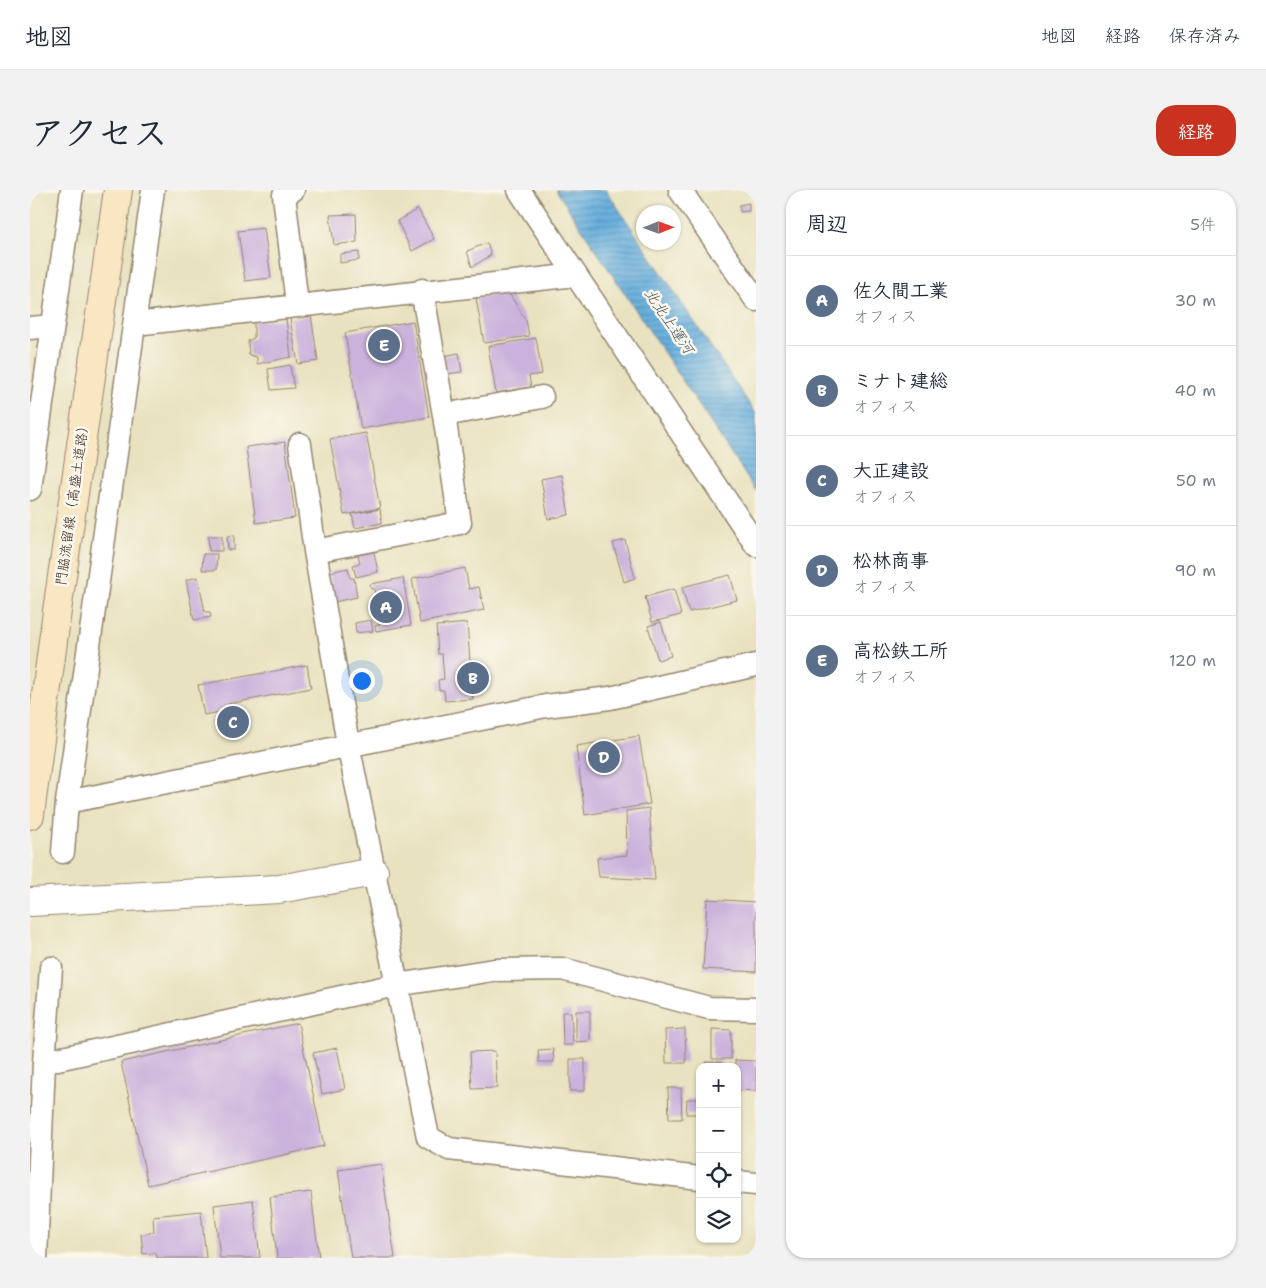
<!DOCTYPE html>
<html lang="ja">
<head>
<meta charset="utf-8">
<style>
  :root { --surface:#fff; --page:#f2f2f3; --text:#1f2937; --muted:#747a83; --line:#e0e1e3; --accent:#c8321e }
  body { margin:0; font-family:"Shantell Sans","Klee One",sans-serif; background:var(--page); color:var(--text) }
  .controls { position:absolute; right:15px; bottom:15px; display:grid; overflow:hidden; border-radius:10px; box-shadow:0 1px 4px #0004 }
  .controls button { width:45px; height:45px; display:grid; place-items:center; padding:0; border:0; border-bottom:1px solid var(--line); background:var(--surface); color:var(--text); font:25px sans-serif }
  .compass { position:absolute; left:606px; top:15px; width:45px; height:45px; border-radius:50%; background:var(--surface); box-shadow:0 1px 4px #0004; rotate:89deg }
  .you { position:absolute; left:331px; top:490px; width:18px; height:18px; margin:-12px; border:4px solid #fff; border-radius:50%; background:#1a73e8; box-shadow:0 0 0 8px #1a73e833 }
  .badge { display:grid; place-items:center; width:32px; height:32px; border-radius:50%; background:var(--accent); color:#fff; font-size:16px; font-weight:700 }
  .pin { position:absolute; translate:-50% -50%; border:2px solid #fff; box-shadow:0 1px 5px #0006 }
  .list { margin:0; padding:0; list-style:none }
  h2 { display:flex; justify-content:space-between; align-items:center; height:65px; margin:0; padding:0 20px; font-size:21px }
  h2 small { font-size:16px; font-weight:400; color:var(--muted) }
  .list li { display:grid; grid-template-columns:32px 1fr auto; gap:15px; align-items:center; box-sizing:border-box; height:90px; padding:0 20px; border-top:1px solid var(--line) }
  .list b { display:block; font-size:19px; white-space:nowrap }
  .list p { margin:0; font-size:16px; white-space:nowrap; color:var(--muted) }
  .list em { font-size:16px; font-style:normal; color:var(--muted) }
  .icon { flex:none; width:28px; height:28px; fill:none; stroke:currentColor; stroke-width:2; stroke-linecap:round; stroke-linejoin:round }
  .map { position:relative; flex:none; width:726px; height:1068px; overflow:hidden; border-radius:20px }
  header { display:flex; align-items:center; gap:30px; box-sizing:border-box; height:70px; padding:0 25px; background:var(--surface); border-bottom:1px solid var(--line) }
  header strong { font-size:24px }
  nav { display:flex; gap:28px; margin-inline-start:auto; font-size:18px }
  .intro { display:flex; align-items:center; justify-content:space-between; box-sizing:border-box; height:120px; padding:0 30px }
  h1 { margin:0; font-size:35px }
  .button { padding:12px 22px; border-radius:20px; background:var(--accent); color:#fff; font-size:18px; font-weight:700 }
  main { display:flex; gap:30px; padding:0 30px }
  aside { flex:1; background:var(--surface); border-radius:20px; box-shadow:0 1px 4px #0004 }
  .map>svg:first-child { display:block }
  .water { fill:url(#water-rules); stroke:#506c7e }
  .building { fill:#cab2dc }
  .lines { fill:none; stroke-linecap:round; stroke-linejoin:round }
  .minor-casing { stroke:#92866f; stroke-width:25 }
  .tertiary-casing { stroke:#92866f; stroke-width:30 }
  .secondary-casing { stroke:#92866f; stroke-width:30 }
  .minor { stroke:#fff; stroke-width:22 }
  .tertiary { stroke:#fff; stroke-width:28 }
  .secondary { stroke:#f9e7c3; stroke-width:28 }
  .labels { text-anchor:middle; stroke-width:5; stroke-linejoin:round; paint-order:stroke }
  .street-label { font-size:14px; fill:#3b2a1e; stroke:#fbf7ec }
  .water-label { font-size:15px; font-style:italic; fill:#4a5861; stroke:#fbf7ec }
</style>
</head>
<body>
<header>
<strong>地図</strong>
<nav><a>地図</a><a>経路</a><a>保存済み</a></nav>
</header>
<div class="intro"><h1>アクセス</h1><a class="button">経路</a></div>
<main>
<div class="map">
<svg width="726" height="1068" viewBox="0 0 726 1068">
  <defs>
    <pattern id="water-rules" width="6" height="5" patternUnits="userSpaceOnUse" patternTransform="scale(1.25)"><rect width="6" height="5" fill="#66aedd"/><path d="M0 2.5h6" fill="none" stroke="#558eb3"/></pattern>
  </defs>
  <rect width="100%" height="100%" fill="#fbf7ec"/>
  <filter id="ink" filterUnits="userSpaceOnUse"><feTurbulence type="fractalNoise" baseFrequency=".02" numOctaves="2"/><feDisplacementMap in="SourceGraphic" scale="10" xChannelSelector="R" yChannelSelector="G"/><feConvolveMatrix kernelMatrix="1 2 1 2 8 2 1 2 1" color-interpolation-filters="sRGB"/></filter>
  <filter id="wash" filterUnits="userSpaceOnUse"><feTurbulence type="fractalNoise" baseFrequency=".0096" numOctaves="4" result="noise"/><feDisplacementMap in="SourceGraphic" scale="20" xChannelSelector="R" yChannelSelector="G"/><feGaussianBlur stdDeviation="1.12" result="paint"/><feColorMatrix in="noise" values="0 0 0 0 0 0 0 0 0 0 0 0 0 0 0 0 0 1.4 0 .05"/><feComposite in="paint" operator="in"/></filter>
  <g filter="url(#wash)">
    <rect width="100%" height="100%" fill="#e9e2c0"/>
    <path class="water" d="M526,0H576L726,224V301Z"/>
    <g id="blocks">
      <path class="building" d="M719,13V21L710,22L709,15Z
        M388,19L404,49L382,61L367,31Z
        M326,24L327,52L304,55L300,25Z
        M234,38L241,88L215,91L208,41Z
        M457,53L461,65L442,77L437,61Z
        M329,62V70L310,73V64Z
        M478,102L496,130L499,146L454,153L446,108Z
        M281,125L288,171L268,174L260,128Z
        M256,129L261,167L227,174V167L219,165L218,151L224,148V131Z
        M383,131L399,227L331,239L315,143Z
        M506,148L512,184L499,186L501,197L466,203L458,156Z
        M429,163L432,182L416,184L413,166Z
        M260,175L264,198L241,200L238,179Z
        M336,243L350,318L314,325L300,249Z
        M255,252L265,328L226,333L216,257Z
        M532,285L539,325L518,329L511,289Z
        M350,319L352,333L325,338L322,324Z
        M204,345V360H198L197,346Z
        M178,346H192V361H179Z
        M595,350L605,388L594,392L583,353Z
        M344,362L348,382L326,387L323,375L330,373L328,365Z
        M173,364H187L186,380H172Z
        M318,378L320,388H324L327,407L304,412L299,382Z
        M435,378L439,399L449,397L454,420L390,433L382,389Z
        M700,385L707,410L659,422L652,397Z
        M168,387L175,422H180L181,427L164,430L156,390Z
        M373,388L381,435L346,441L345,436L350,435L349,429L347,430L345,418L348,417L344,399H341L340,394Z
        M644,399L651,425L622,432L615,407Z
        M341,430L343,441L326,443L325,433Z
        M631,432L641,466L628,470L618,436Z
        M437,433L443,509L415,511L414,500H409L408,490L414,489L412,464H408L406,436Z
        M277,475L281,498L198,514L200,520L174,525L168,495Z
        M609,546L620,614L555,625L546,556Z
        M619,618L625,690L569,687L567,668L597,665L596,621Z
        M677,709L726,712V782L673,779Z
        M546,821H560V851L546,852Z
        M532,822H541L543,855H533Z
        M268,833L294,956L118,995L91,872Z
        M655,839L656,873H636L635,840Z
        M682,839L701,840V869H682Z
        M307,858L315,899L292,904L283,863Z
        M523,859L524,872H509L508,860Z
        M465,861L467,898L442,899L440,862Z
        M540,869H555V901H540Z
        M705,870L726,871V901L707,900V877H705Z
        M676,872H691V877H677Z
        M638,898H651L652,929H639Z
        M657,909H670V924H656Z
        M351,974L365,1068H321L308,980Z
        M281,1002L289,1068H247L240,1007Z
        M223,1010L230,1068H190L184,1015Z
        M171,1021L176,1068H127L126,1063L113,1064L111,1044L124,1042L123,1026Z"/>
    </g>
  </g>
  <g filter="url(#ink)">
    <use href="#blocks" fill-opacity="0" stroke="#92866f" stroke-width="1"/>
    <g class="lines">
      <g class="minor-casing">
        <path id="minor" d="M263,0L254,5L267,114
          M489,0L726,355
          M650,0L726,110
          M392,100L414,225L512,207
          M105,134L546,85
          M0,138L23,136
          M270,254L285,361L430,333L414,225
          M0,299L42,0
          M285,361L318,554L398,947L419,959L670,988
          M37,612L516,516L580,508L726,475
          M33,662L37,612L123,0
          M14,872L366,795L464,780L532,779L679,818L726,819
          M707,992L726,994
          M6,1068L14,872L21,778"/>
      </g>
      <g class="tertiary-casing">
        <path id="tertiary" d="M0,712L249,699L344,682"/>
      </g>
      <g class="secondary-casing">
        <path id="secondary" d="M0,625L27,421L88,0"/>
      </g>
      <use href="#minor" class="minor"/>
      <use href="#tertiary" class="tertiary"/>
      <use href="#secondary" class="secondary"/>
    </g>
  </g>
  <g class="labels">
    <g class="street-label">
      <text transform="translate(42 312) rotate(-82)" y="5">門脇流留線（高盛土道路）</text>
    </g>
    <g class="water-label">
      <text transform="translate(639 131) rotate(56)" y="5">北北上運河</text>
    </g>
  </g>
</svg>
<div class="controls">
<button>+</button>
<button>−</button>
<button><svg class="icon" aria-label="locate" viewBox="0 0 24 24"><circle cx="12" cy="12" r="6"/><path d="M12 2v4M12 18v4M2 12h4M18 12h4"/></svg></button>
<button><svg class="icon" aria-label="layers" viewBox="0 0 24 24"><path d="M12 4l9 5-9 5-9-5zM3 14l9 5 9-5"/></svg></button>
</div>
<svg class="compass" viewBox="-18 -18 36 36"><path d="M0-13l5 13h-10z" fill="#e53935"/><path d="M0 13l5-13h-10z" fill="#747a83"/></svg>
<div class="you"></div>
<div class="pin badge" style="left:356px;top:417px;background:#5c6f8a">A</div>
<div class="pin badge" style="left:443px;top:488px;background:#5c6f8a">B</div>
<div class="pin badge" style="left:203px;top:532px;background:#5c6f8a">C</div>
<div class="pin badge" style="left:574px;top:567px;background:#5c6f8a">D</div>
<div class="pin badge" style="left:354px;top:155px;background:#5c6f8a">E</div>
</div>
<aside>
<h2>周辺<small>5件</small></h2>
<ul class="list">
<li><span class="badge" style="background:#5c6f8a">A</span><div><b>佐久間工業</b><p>オフィス</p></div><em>30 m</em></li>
<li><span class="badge" style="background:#5c6f8a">B</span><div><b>ミナト建総</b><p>オフィス</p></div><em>40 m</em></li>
<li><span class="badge" style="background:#5c6f8a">C</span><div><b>大正建設</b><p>オフィス</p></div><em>50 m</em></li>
<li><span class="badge" style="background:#5c6f8a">D</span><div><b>松林商事</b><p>オフィス</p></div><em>90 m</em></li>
<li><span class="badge" style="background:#5c6f8a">E</span><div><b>高松鉄工所</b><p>オフィス</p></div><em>120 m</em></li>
</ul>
</aside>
</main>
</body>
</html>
